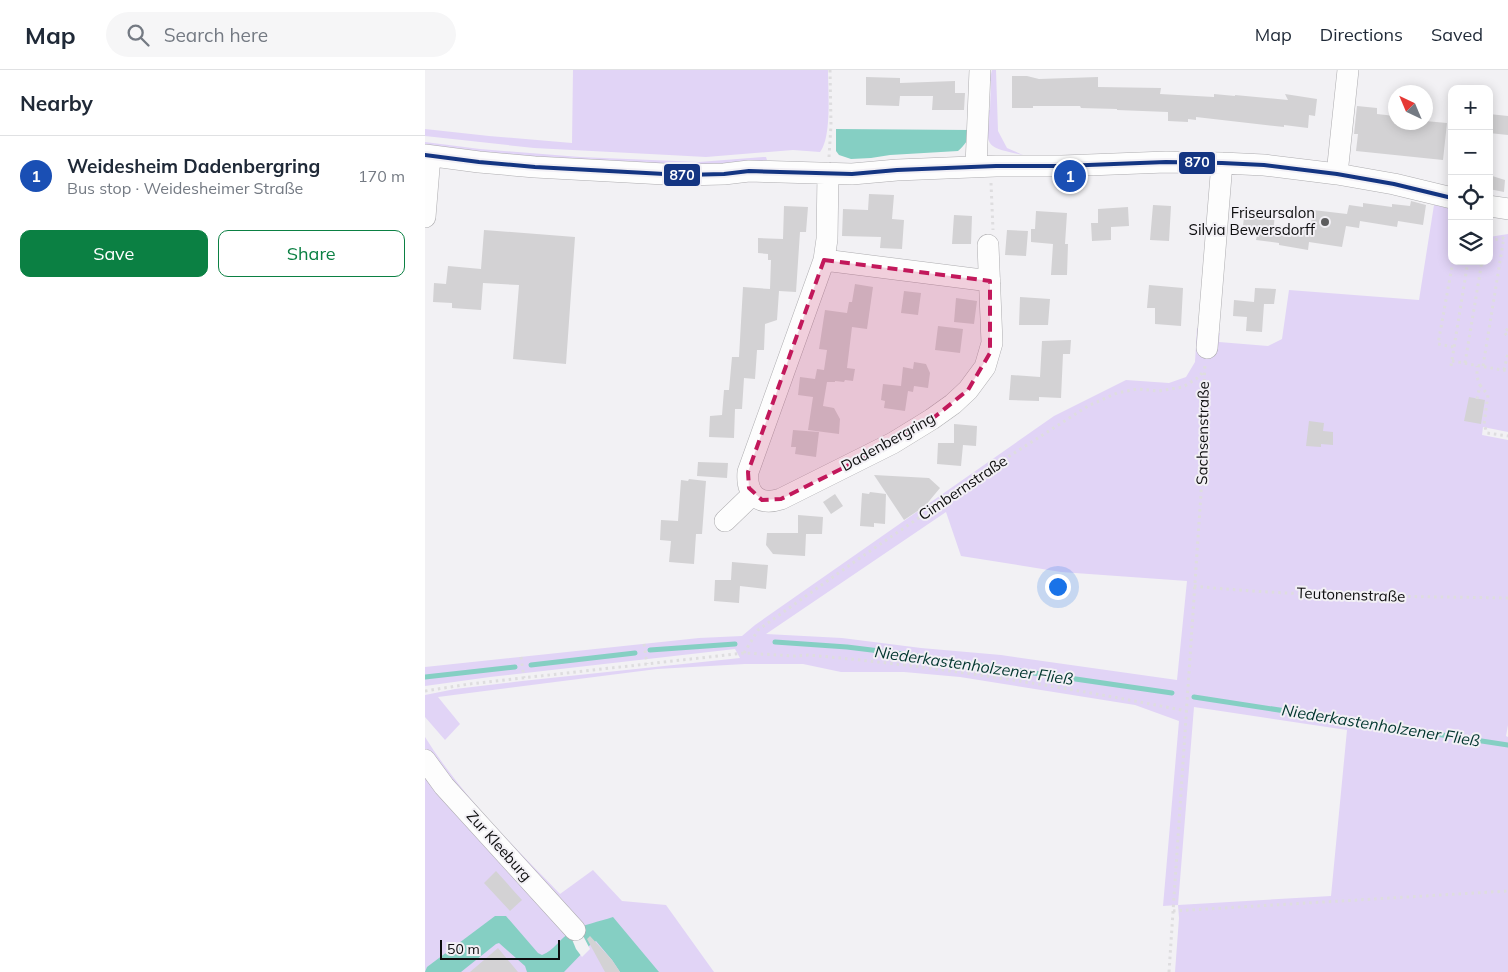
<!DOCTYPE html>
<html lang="en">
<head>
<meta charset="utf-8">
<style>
  :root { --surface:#fff; --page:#f6f6f7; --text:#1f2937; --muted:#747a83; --line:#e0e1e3; --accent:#0b8043 }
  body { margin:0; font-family:Mulish,sans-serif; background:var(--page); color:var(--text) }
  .controls { position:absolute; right:15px; top:15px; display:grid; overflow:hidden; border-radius:10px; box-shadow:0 2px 12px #0003 }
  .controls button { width:45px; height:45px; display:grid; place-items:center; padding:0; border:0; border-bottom:1px solid var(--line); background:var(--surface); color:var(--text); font:25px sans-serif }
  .compass { position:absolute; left:963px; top:15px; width:45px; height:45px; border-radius:50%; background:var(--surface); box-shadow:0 2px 12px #0003; rotate:316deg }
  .scale { position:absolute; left:15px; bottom:12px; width:120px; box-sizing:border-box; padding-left:5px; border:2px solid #0d0d0e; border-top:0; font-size:14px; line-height:18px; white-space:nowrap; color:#0d0d0e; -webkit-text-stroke:4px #f2f0f5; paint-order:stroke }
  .you { position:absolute; left:632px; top:516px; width:18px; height:18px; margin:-12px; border:4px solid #fff; border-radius:50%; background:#1a73e8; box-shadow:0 0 0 8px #1a73e833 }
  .badge { display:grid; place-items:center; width:32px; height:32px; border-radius:50%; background:var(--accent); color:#fff; font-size:16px; font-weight:700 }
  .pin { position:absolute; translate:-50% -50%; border:2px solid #fff; box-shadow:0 1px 5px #0006 }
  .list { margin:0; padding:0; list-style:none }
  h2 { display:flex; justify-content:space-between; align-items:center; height:65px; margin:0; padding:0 20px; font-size:21px }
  h2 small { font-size:16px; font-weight:400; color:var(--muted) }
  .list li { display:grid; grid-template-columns:32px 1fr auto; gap:15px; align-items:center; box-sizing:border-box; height:80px; padding:0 20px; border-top:1px solid var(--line) }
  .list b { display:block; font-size:19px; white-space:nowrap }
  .list p { margin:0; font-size:16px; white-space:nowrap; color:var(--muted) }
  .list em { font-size:16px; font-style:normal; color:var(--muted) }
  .actions { display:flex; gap:10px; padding:15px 20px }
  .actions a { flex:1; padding:11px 0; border:1px solid var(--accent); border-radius:10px; text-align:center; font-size:18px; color:var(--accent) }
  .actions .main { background:var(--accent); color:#fff }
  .icon { flex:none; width:28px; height:28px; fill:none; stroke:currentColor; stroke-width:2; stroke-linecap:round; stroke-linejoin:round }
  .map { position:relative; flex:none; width:1083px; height:902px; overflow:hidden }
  header { display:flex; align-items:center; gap:30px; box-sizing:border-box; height:70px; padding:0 25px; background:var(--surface); border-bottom:1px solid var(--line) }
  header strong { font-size:24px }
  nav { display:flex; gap:28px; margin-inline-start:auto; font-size:18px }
  .search { width:350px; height:45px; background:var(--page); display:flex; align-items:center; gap:12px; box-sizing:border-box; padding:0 18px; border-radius:28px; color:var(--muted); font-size:19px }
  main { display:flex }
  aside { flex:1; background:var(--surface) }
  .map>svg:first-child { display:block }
  .green { fill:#e1d4f6; fill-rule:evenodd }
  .water { fill:#85cfc3 }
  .pier { fill:#f2f1f4 }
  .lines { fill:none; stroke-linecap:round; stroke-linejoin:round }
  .stream { stroke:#85cfc3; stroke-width:5 }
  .building { fill:#d3d2d4 }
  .minor-casing { stroke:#aeadb0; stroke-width:22 }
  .path { stroke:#dedddf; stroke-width:3; stroke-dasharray:2.5 4; stroke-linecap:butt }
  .minor { stroke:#fdfdfd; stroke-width:21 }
  .bus-1-casing { stroke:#f2f0f5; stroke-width:8 }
  .bus-1 { stroke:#143582; stroke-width:4 }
  .marked { fill:#c2185b; fill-opacity:0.2; stroke:#c2185b; stroke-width:4; stroke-dasharray:10 6; stroke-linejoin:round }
  .poi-dot { fill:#5d5d5e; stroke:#f2f0f5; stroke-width:2 }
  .labels { text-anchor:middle; stroke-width:4; stroke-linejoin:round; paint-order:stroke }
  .poi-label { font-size:15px; fill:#0d0d0e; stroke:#f2f0f5; text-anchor:end }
  .street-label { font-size:15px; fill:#0d0d0e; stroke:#f2f0f5 }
  .water-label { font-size:16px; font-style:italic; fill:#01352e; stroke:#f2f0f5 }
  .line-badge { stroke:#f2f0f5; stroke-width:2 }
  .badge-label { font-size:14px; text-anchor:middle; font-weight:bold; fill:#fff }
</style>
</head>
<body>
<header>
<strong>Map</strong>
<div class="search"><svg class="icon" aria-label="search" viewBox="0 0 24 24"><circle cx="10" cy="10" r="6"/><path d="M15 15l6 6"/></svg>Search here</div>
<nav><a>Map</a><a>Directions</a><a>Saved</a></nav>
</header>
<main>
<aside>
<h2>Nearby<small></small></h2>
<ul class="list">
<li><span class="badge" style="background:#1a4fb4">1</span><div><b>Weidesheim Dadenbergring</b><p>Bus stop · Weidesheimer Straße</p></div><em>170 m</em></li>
</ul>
<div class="actions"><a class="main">Save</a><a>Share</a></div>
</aside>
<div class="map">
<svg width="1083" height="902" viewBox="0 0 1083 902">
  <rect width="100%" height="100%" fill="#f2f1f4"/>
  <path class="green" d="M148,0H403C403,20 407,67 395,82L368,80L281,87L244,85L109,78L0,66V59L64,66L147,73Z
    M567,0H571L573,61L582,78L598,85C560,77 561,78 563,40H565L566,11L561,10V4H566Z
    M0,72L55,79L155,87L274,92L338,87H341L342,90L302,96L186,93L0,77Z
    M1009,135L1027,139V191H1064V167L1083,164V362L1058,357L1057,365L1083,370V655L1081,666L1083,667V902H750L754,848L753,835L738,836L754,651L710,635L535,607L479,602H416L378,594H320L232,599L13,627L35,654L20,670L0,647V625L30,619L97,611L315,588L310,579L65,607L0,616V597L274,568L317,566L330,555L629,346L701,310L744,313L761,307L770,292L772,258L788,265L795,263L794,272L843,276L857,269L864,220L994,230ZM521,442L536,486L636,502L762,511L752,610L576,585L496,578L417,568L341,564ZM769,637L922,660L906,826L753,835Z
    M0,667C37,726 88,775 135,824L168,800L197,831L241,835L289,902H0Z"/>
  <path class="water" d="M411,59L546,60C545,68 539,76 533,81L465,85L446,88L426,89L414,85L411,81Z
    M70,846H81L113,883L117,885C129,881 135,868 146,862C158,854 174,852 188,847L234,902H195L187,890L171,871L165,875L139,902H102L100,896L74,873L71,874L36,902H0L2,897Z"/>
  <path class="pier" d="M154,858L165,879L157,887L151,879L144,862Z"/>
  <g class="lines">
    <path class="stream" d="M350,572L422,577L471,583L747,623
      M225,580L310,574
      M106,595L210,583
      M0,607L90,597
      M769,627L1083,675"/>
  </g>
  <path class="building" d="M587,6H602L614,9L673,7V17L736,18L735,24L789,27V24L810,26V25L863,30L860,24L892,29L890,46L884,45L883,58L859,55V57L771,47V50L763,49V52L743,51V42L692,40V39L656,38L655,36H608V38H587Z
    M441,7L475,8V13L530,11V23H540L539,40H507L508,26H475L474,36L441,35Z
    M932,36L952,38V44L970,46V52H1000V51L1022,53L1018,90L931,81L933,64H929Z
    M1064,44L1083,46V65L1064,63Z
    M1064,105L1080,110L1079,122L1064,119Z
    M444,124L469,125L467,149L479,150L477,179L455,178L456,167L417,166L418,139L443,140Z
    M986,131L1001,135L998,155L973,151L972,157L935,151L934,158L921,156L917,177L884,172L883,180L854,175V173L831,170L832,165L817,164L820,139L850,141L849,155L885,160L888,140L922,144L924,135L938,137V133L967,137V134L985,136Z
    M728,135L746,136L744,171L725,170Z
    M359,136L383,137L381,162H375L371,222L354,221L352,250L340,254L339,280H332L330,309L319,308L317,339H310L309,368L284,367L285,346L297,345L299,320H304L307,287H314L318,217L345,219L346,190H343V184L333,183V168L358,169Z
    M703,137L704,156L686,157V170L667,171L666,153H673V139Z
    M611,141L642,143L640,174H643L642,205H626L628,174L606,172V159H610Z
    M529,145L547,146L546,174H527Z
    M59,160L150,167L141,294L88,289L94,215L58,213L56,240L27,238V233L8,232L9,213L21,214L23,196L56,199Z
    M582,160L603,161L601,186L580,185Z
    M430,214L448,217L442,259L427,257L422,298L430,299L428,311L420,310L419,312L410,311V312H402L398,336L409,338L415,349L414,364L383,360L388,327L373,325L375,307L390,309L392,299L399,300L402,280L394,279L400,240L422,243L424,232H427Z
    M724,215L758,218L756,256L730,254V238H722Z
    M830,218L851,219L849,234H839L837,262L821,261L822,247L808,246L809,230L829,232Z
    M479,221L496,223L493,245L476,243Z
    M595,227L625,229L623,255H594Z
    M531,228L552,231L549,254L529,252Z
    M513,256L538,259L535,283L510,280Z
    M646,270L645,284H638L636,328L614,327V331L584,330L586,305L615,307L617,271Z
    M489,292L501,294L505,303L503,318L489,316L488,322L483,321L480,341L459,338L460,331L456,330L458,314L476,316L478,297L488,299Z
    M1044,327L1060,330L1056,354L1039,351Z
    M884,351L899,353L898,361L908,362V375L896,374V377L881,376Z
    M529,354L552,356L551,376L538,375L536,396L512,394L513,373H529Z
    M368,360L394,362L391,387L370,384L371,377H366Z
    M273,392L303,393L302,408L272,406Z
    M449,405L504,408L515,418L500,436L479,450Z
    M264,409L281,411L277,464H271L269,494L244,492L246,471L235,470L236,450L253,451L256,410L263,411Z
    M445,422L461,424L460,454L449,453V457L435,456L437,423L444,424Z
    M410,424L418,436L406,444L398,432Z
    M373,445L398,447L397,464H381L380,486L348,484L341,475L342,463H373Z
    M307,492L343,495L341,519L315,516L314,533L289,531L290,510H306Z
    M71,801L97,830L85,841L59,813Z
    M165,866L187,890L195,902H180L162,869Z
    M73,878L93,902H45Z"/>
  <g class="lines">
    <g class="minor-casing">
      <path id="minor" d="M0,85L54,92L110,97L258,105L299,104L324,101L427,104L472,100L571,96H637L741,92L797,93L839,95L912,104L969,114L1027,128
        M551,96L555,0
        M403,103L402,169L399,190L323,402C321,425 334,436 356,429L468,373L507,349L528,334L543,320L560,297L567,273L563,175
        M912,104L923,0
        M1064,136L1083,139
        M0,147L5,86
        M399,190L565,211
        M782,278L797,93
        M300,451L328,424
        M0,690L19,716L150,860"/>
    </g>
    <path class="path" d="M404,87L406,55L405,0
      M566,113L568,160
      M1064,171L1083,167
      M1028,191L1013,274L1029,277
      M1083,259L1079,262L1083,267
      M1027,291L1083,301
      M1040,293L1057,191
      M1026,296L1043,191
      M1058,296L1079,167
      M1079,300L1083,283
      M1055,315L1063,325L1059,354L1062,363L1083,366
      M1052,329L1055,315L1052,307V296
      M769,516C874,527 978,526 1083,528
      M219,574L222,594
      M319,583L333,560L432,490L583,387L663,336L692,323L713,319L734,321L758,317L774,307L779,300
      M96,587L99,608
      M0,621L44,614L319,583L370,586L383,585C510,596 636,616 761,641
      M748,841L1083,821
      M744,902L777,408L778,337L780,294"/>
    <use href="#minor" class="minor"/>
    <g class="bus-1-casing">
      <path id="bus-1" d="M0,85L54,92L110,97L258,105L299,104L324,101L427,104L472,100L571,96H637L741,92L797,93L839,95L912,104L969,114L1027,128"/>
    </g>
    <use href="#bus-1" class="bus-1"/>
  </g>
  <path class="marked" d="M399,190L565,211V283L543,320L507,349L468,373L356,429L337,430L324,418L323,402Z"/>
  <circle class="poi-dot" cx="900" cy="152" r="5"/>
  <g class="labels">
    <g class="poi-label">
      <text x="890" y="148">Friseursalon<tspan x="890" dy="17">Silvia Bewersdorff</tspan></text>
    </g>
    <g class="street-label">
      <text transform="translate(778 363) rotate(-89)" y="5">Sachsenstraße</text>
      <text transform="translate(463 372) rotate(-29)" y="5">Dadenbergring</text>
      <text transform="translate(538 418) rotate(-34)" y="5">Cimbernstraße</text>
      <text transform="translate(926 525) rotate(2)" y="5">Teutonenstraße</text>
      <text transform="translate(74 776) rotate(48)" y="5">Zur Kleeburg</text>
    </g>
    <g class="water-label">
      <text transform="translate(549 595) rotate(8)" y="6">Niederkastenholzener Fließ</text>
      <text transform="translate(956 655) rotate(9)" y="6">Niederkastenholzener Fließ</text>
    </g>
  </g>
  <g class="line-badge">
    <rect x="753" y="81" width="38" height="24" rx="5" fill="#143582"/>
    <rect x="238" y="93" width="38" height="24" rx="5" fill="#143582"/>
  </g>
  <g class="badge-label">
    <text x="772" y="97">870</text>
    <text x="257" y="110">870</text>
  </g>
</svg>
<div class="controls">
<button>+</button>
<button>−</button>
<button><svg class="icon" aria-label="locate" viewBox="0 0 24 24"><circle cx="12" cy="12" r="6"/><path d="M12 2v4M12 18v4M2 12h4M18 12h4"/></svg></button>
<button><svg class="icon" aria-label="layers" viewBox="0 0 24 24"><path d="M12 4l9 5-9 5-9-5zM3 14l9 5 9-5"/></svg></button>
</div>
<svg class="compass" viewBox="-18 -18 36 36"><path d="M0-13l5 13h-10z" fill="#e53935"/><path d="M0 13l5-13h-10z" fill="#747a83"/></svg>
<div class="scale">50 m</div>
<div class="you"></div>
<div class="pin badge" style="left:645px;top:106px;background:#1a4fb4">1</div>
</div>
</main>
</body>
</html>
